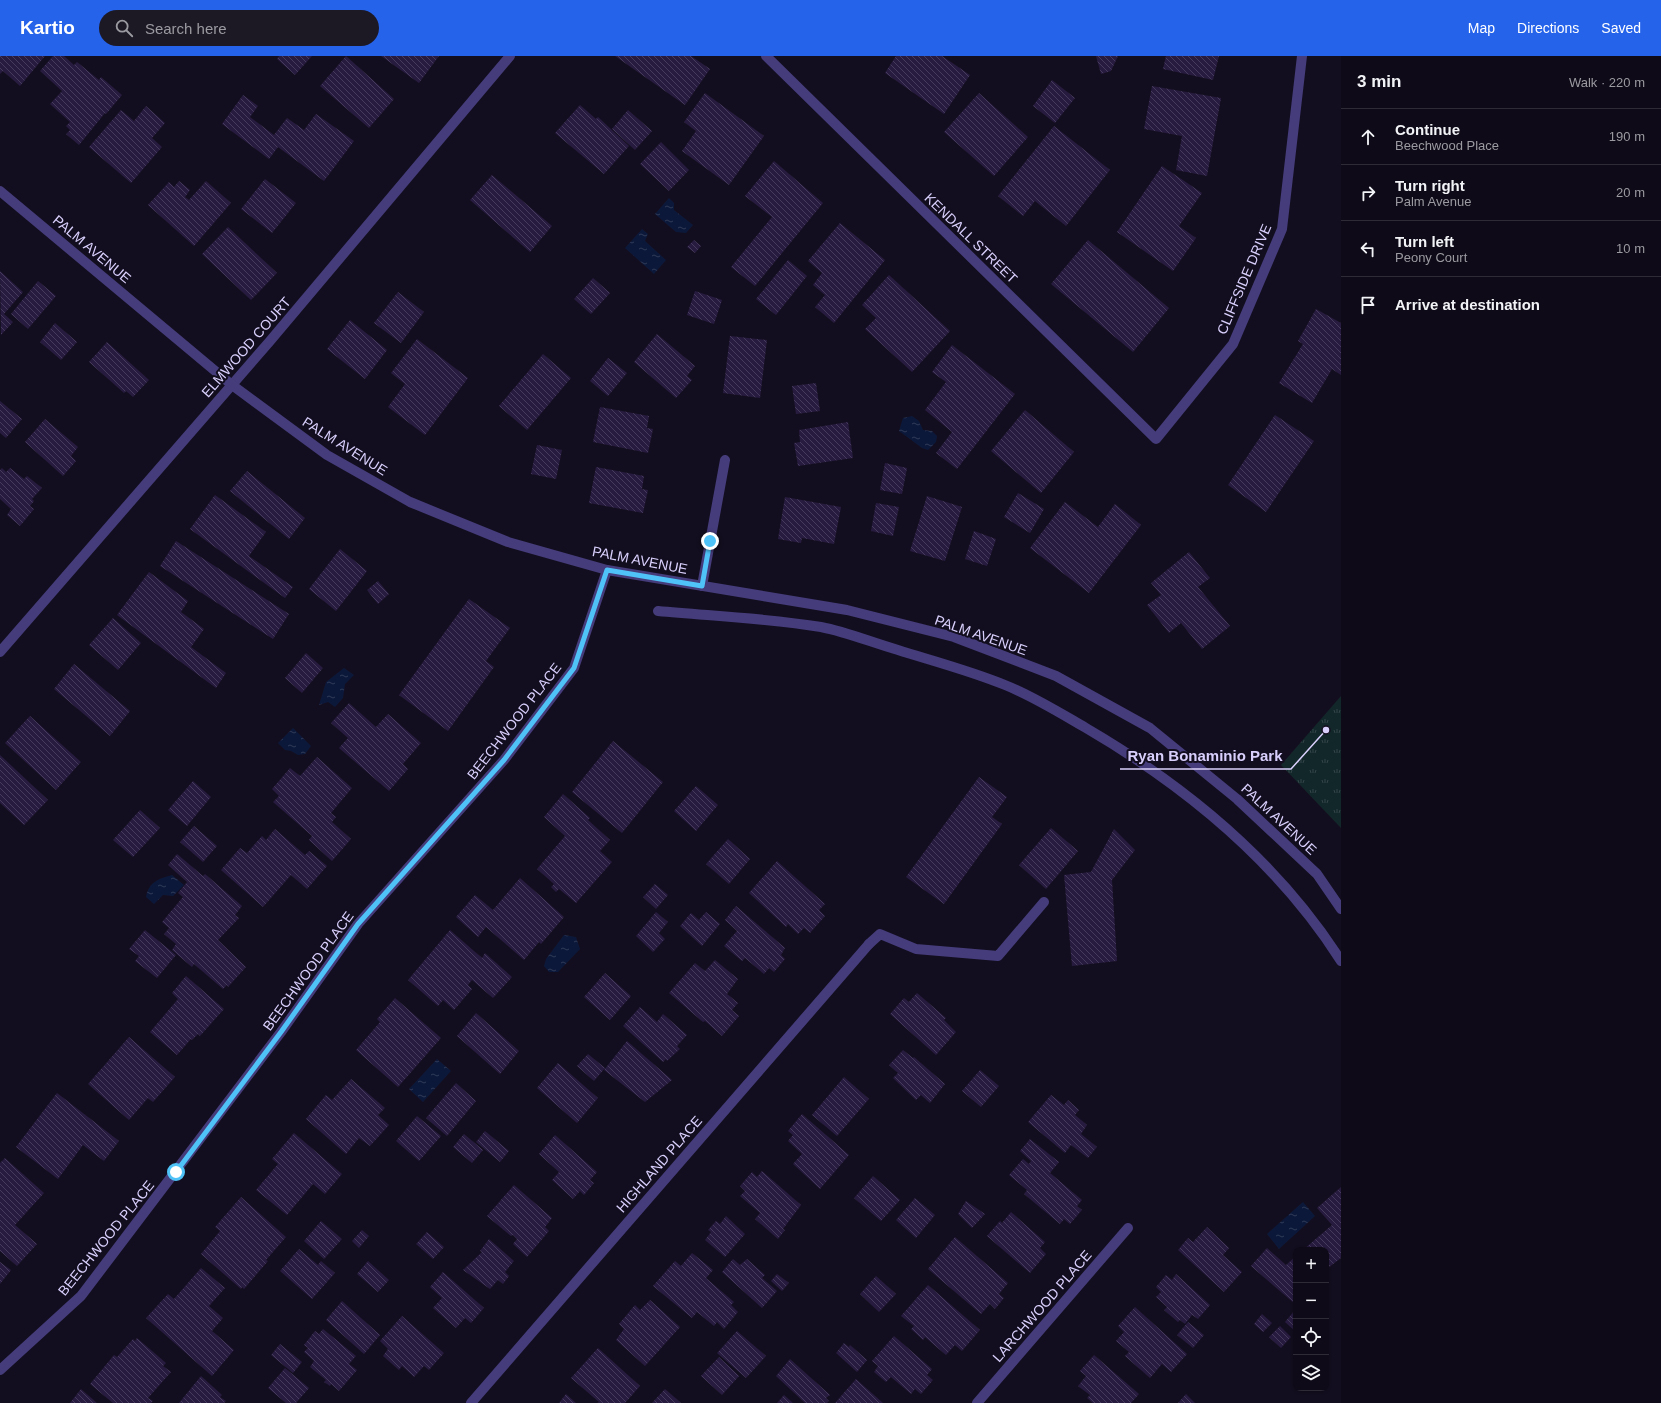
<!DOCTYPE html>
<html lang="en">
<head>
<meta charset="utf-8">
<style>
  :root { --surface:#0e0a17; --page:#1c1824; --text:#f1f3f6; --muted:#9b9aa1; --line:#2e2b36; --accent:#2563eb }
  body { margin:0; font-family:Arial,sans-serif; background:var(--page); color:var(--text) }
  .controls { position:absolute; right:12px; bottom:12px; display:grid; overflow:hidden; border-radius:8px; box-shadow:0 1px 3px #0004 }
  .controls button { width:36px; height:36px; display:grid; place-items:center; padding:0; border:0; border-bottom:1px solid var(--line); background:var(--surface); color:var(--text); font:20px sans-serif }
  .stop { position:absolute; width:12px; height:12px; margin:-9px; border:3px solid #4fc3f7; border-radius:50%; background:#fff }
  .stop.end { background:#4fc3f7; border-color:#fff; box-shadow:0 1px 4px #0008 }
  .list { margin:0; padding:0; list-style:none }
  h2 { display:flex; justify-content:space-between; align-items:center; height:52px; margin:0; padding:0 16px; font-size:17px }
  h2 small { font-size:13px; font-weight:400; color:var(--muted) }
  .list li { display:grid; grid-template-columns:26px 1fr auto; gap:12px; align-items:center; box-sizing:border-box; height:56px; padding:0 16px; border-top:1px solid var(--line) }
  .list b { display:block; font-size:15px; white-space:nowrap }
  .list p { margin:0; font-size:13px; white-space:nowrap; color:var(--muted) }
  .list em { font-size:13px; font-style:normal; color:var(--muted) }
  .icon { flex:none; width:22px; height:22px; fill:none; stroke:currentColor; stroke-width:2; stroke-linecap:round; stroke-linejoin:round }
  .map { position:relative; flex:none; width:1341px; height:1347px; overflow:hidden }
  header { display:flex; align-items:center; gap:24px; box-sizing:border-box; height:56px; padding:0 20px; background:var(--accent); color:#fff }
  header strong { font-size:19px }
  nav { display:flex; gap:22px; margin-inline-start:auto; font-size:14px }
  .search { width:280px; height:36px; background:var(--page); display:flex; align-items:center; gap:10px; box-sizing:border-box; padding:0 14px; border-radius:22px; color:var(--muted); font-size:15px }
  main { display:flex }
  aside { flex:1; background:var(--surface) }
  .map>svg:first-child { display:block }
  .grass { fill:url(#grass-tufts) }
  .water { fill:url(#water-ripples) }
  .building { fill:url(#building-back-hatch) }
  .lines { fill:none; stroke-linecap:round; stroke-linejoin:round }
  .service { stroke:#453c7b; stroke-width:10 }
  .pedestrian { stroke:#453c7b; stroke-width:10 }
  .minor { stroke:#453c7b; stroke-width:10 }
  .tertiary { stroke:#453c7b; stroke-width:10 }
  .route { stroke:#4fc3f7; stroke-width:5 }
  .labels { text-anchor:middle; stroke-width:4; stroke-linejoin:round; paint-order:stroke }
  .street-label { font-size:14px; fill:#d9cffc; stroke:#130e1f }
  .leader { fill:none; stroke:#d9cffc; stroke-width:1.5 }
  .callout-dot { fill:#d9cffc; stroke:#130e1f; stroke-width:1.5 }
  .callout-label { font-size:15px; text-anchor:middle; font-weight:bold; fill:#d9cffc; stroke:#130e1f; stroke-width:4; stroke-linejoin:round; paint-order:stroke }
</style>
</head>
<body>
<header>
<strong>Kartio</strong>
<div class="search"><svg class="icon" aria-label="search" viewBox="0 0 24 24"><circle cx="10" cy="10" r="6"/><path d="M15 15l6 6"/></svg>Search here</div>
<nav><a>Map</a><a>Directions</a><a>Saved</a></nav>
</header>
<main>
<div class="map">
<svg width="1341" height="1347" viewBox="0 0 1341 1347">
  <defs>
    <pattern id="grass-tufts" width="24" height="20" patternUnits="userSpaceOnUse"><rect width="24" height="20" fill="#122729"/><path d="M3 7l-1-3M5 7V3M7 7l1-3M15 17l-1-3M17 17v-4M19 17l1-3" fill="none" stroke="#344549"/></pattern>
    <pattern id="water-ripples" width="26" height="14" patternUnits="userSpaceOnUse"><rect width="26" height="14" fill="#0c183a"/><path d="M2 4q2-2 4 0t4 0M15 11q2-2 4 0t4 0" fill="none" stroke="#2f3957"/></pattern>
    <pattern id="building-back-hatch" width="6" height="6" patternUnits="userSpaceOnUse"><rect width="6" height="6" fill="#271b3f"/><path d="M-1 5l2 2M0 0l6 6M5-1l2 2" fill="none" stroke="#463b5c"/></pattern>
  </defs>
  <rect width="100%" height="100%" fill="#130e1f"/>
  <path class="grass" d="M1341,640V772L1281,709Z"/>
  <path class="water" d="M669,142L674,147V154L693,169L686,177L676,176L655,158Z
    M642,173L648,178L645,185L666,204L654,218L625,192Z
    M912,360L919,365L923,374L932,375L937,380L936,386L928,394L922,392L899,375L903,362Z
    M344,612L354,619L345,628L343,642L335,651L328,646L319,649L326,626Z
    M293,672L311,690L305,698L298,699L291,695L285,694L278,687Z
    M172,819L184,829L173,840L163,839L154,848L146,841C149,826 158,823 172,819Z
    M564,879L576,881L580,893L558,916H549L544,910L546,903Z
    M437,1003L451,1015L423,1046L409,1033Z
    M1303,1146L1315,1160L1279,1193L1267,1178Z"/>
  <path class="building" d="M0,0H45L20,30L3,15L0,18Z
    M53,0H64L74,9L77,6L99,24L101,21L122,39L106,58L105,57L79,89L66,78L70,74L66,70L70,66L50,48L62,35L40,15Z
    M279,0H312L295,19L277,3Z
    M346,0L394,43L369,72L320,30Z
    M381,0H439L419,27Z
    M615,0H691L710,13L685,49Z
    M896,0H942L970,19L944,58L885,17Z
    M1096,0H1118L1111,15L1101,18Z
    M1166,0H1219L1213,24L1163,13Z
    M1052,24L1075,42L1055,67L1033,50Z
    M1152,30L1221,42L1207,120L1176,114L1182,80L1144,73Z
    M705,37L764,80L729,129L682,95L696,75L684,66Z
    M979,37L1028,81L994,120L944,76Z
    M243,39L258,50L250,61L274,79L287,62L304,74L316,58L354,85L324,125L278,91L269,103L222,68Z
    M580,49L596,63L598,61L629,90L604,118L555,77Z
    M146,50L165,67L152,82L162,91L131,127L89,91L121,54L134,65Z
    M628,54L652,75L635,94L612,73Z
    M1054,70L1110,114L1066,170L1035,145L1023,160L998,140Z
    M661,86L689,114L669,135L640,108Z
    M774,105L823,147L755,230L731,211L772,161L745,140Z
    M1162,110L1202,137L1179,170L1196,182L1173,215L1117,176Z
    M492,119L552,170L530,196L470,144Z
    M265,123L296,147L272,177L241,153Z
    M179,125L190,134L185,141L189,144L206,125L231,147L194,190L148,149L169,126L174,131Z
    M840,167L885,204L834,267L815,251L825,239L813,229L822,217L808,205Z
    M228,171L277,217L251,244L202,198Z
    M694,184L701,190L695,197L687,191Z
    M1088,184L1169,252L1133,296L1051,228Z
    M788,204L807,220L776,259L756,243Z
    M0,215L23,236L4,258L13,266L1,279Z
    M889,219L950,275L912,316L865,273L876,262L862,249Z
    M593,222L610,237L591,258L574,243Z
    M38,225L56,240L28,273L11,258Z
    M695,235L722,244L714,268L687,259Z
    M398,236L424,256L401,287L374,267Z
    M1316,253L1341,267V319L1332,313L1312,347L1279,327L1303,288L1298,285Z
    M350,264L387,294L365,323L327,293Z
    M55,267L77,286L61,304L40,286Z
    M657,278L695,310L687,320L692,324L676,342L634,306Z
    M730,280L767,284L760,342L723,337Z
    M417,283L468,322L425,379L388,351L405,328L391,317Z
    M107,286L149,324L133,341L126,335L124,337L89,306Z
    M952,289L1015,338L957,413L936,397L952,376L925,354L946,326L932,316Z
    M543,298L571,322L527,374L499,350Z
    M608,302L627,317L608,340L590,325Z
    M816,327L820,355L796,358L792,330Z
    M0,345L22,363L6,382L0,377Z
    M600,351L649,360L647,372L653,373L648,397L593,386Z
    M1025,354L1074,396L1041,437L991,395Z
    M1275,359L1314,385L1266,456L1228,429Z
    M45,363L78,391L71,400L76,405L63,420L25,386Z
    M848,366L853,402L798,410L794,387L800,386L799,374Z
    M537,389L562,394L556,423L531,418Z
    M885,407L907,412L902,438L880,434Z
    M596,411L644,420L642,433L648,434L643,457L589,447Z
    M2,412L6,416L10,412L24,423L27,420L42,432L32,443L34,445L30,450L34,453L20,470L7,459L11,453L0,443V414Z
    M247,415L305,462L289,483L230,435Z
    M1018,437L1044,453L1030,477L1004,461Z
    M215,439L266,476L249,500L293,531L285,542L190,473Z
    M927,440L962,451L945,505L910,495Z
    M785,441L841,451L834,488L802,482L801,487L778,483Z
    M1065,446L1098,471L1115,448L1141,469L1089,537L1030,492Z
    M876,447L899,451L893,480L871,475Z
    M974,475L996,483L987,510L965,503Z
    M176,485L289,558L273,583L160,510Z
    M340,493L367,515L336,555L309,533Z
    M1189,496L1210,522L1198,531L1230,570L1202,593L1181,567L1169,577L1147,549L1161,539L1151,527Z
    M149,516L188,545L181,556L204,573L191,591L226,617L216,632L117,559Z
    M378,525L389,538L378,548L367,534Z
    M469,543L510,572L486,605L494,611L448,675L399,639Z
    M113,562L141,587L118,614L89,589Z
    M306,597L323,612L302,637L285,622Z
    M74,608L130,655L110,680L54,633Z
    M349,647L376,671L388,658L421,687L403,708L408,713L389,735L339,692L348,682L331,667Z
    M30,660L81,706L56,734L5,687Z
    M613,685L663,726L622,777L572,736Z
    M0,699L48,744L24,769L0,747Z
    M317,701L352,732L331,757L336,761L332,766L351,783L332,805L309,784L312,780L273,746L279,740L272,733L290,712L300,720Z
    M979,721L1007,741L992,761L1002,768L944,848L906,821Z
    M193,725L211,741L187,770L168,754Z
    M696,730L718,749L696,775L674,755Z
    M563,738L590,762L588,764L610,784L600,795L612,806L576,847L559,833L556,836L551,831L554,828L537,813L565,780L544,761Z
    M140,754L160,772L133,801L113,784Z
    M194,770L217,790L203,806L180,786Z
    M1051,772L1078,795L1046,833L1019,809Z
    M275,773L305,799L309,795L327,810L307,833L291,819L263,851L221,814L240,792L247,797L262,780L266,784Z
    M1114,773L1135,794L1112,824L1117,905L1072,910L1064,819L1091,816Z
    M728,783L750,803L729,828L706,808Z
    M177,798L203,820L205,818L242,850L235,859L239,862L218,884L246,911L228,931L227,929L223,933L194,908L192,911L172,894L176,888L164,878L169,872L162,866L183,841L178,837L187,826L168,809Z
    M777,805L825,848L819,854L825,860L810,877L804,872L798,878L788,868L786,871L749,837Z
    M520,822L564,861L541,888L539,886L524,904L486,871L478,881L456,861L475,839L493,854Z
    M655,828L668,839L656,853L643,841Z
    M736,850L785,892L781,899L785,903L774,916L769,912L764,918L745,902L742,905L724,890L737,875L725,864Z
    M656,856L668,866L659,877L665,883L653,896L636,880Z
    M706,856L720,868L702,890L680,870L691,857L699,864Z
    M145,874L176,899L157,922L135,905L139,900L129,893Z
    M450,874L482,902L485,897L512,921L493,942L472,924L468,929L472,933L454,954L443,944L438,950L408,924Z
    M715,904L738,923L727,938L738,947L732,954L739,960L722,980L705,965L703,966L669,937L695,907L705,915Z
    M605,917L631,940L610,964L584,941Z
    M186,920L224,953L200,980L198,978L192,984L191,983L177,999L150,976L178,943L172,937Z
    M917,937L946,962L944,964L956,976L936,999L890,958L904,942L909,946Z
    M395,942L441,982L398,1031L356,994L380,966L377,963Z
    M640,951L657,966L663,958L687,979L677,990L680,993L667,1005L666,1003L663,1006L623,970Z
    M476,957L519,995L500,1018L457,980Z
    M129,981L175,1021L153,1046L148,1042L129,1064L88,1028Z
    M627,985L672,1024L645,1046L604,1014Z
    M903,994L913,1002L914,1001L945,1028L930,1047L921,1039L916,1044L893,1022L898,1017L889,1009Z
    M588,998L605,1012L594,1025L577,1010Z
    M558,1007L598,1042L577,1067L537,1032Z
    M980,1014L999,1030L981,1051L962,1035Z
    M844,1021L869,1043L837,1080L812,1059Z
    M351,1023L385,1052L378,1059L389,1069L370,1090L359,1082L346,1098L306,1063L326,1039L332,1044Z
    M456,1027L476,1045L447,1080L426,1062Z
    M57,1037L119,1085L104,1105L83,1089L58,1123L16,1091Z
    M1051,1039L1064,1049L1068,1044L1079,1054L1075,1059L1087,1069L1081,1078L1097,1091L1088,1102L1071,1089L1065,1097L1028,1066Z
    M802,1058L849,1099L820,1133L793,1108L802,1098L788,1085L793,1079L788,1075Z
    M417,1060L441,1080L419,1105L396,1085Z
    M485,1075L509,1095L500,1106L476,1086Z
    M294,1077L342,1118L325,1138L313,1128L287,1159L256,1134L278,1108L272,1103Z
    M464,1078L483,1094L472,1107L453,1091Z
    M555,1079L597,1116L590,1124L594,1127L584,1139L580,1135L573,1143L552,1124L559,1116L539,1098Z
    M1030,1083L1059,1106L1050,1117L1082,1144L1077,1150L1082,1154L1070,1168L1064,1163L1060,1168L1024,1138L1027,1134L1009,1119L1023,1103L1029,1108L1031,1105L1020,1095Z
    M5,1102L44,1137L15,1169L37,1188L17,1210L0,1195V1107Z
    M762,1115L801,1149L783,1173L785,1174L778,1183L755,1163L760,1157L740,1140L745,1135L740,1130L752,1116L757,1121Z
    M873,1120L900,1144L881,1165L854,1142Z
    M514,1129L552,1162L545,1171L549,1175L527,1201L513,1188L517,1183L513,1179L511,1180L487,1160Z
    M1341,1131V1202L1328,1212L1326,1209V1194H1303L1332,1169L1317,1152Z
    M241,1141L286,1181L266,1204L268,1205L244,1233L242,1231L241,1233L201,1198L220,1175L215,1171Z
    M915,1142L935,1159L916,1182L896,1164Z
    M966,1145L985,1158L972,1172L958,1158Z
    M1011,1156L1045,1186L1040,1192L1046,1198L1030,1217L987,1180L1000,1165L1002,1167Z
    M726,1160L745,1178L725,1201L705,1184L711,1176L708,1174L716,1165L720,1168Z
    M321,1165L342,1183L324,1203L304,1185Z
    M1207,1171L1229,1192L1223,1199L1242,1216L1224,1236L1178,1194L1188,1182L1193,1186Z
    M362,1174L369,1180L359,1192L352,1185Z
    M427,1176L444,1191L433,1203L416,1188Z
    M955,1181L1008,1227L999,1238L1004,1242L995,1253L990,1248L981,1258L928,1213Z
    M489,1183L514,1205L505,1216L509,1220L503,1228L498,1224L490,1233L463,1214L482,1196L480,1195Z
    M1267,1192L1286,1209L1296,1200L1295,1248L1251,1210Z
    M299,1193L318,1209L321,1205L335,1217L312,1243L280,1215Z
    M692,1197L713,1214L706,1222L734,1246L731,1249L738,1256L724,1273L717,1266L714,1270L697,1256L692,1262L653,1230L675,1205L681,1210Z
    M733,1203L740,1209L747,1203L765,1219L762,1222L777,1235L762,1252L722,1216Z
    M368,1205L389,1224L378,1236L357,1218Z
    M0,1206L11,1214L0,1228Z
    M201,1212L225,1232L209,1250L223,1262L212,1275L234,1294L212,1320L146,1262L168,1238L174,1243Z
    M443,1216L484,1252L471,1267L465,1262L456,1272L433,1252L442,1242L430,1231Z
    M777,1218L789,1227L782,1235L771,1225Z
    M1176,1218L1210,1249L1198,1263L1192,1259L1185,1268L1180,1264L1178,1266L1164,1254L1167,1251L1156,1241L1161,1236L1156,1231L1166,1219L1172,1224Z
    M876,1220L896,1238L879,1256L860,1238Z
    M928,1229L980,1274L962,1295L955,1289L946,1299L925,1281L923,1284L911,1273L914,1270L901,1260Z
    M650,1244L680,1271L645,1310L616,1284L624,1273L619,1268L635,1249L640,1254Z
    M342,1245L380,1279L364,1298L326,1264Z
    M1135,1251L1187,1298L1171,1316L1162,1308L1150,1322L1125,1300L1129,1296L1116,1285L1124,1276L1118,1270Z
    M1295,1254L1296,1255V1276L1285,1266Z
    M1262,1258L1272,1267L1263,1276L1254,1268Z
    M402,1260L444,1297L429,1314L424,1310L414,1321L402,1310L399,1314L383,1300L388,1293L380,1285Z
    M1188,1266L1204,1279L1193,1292L1177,1279Z
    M1280,1270L1291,1281L1281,1292L1269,1281Z
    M323,1273L356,1300L349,1308L357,1314L339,1335L331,1328L330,1330L324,1326L326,1324L310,1311L314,1305L304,1296L308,1292L304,1289L315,1275L319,1278Z
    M737,1275L766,1300L746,1322L717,1297Z
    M894,1280L932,1313L927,1319L933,1324L921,1338L915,1333L911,1338L891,1321L886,1326L874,1316L878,1310L872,1305Z
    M137,1282L166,1307L163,1310L171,1316L148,1342L153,1345L151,1347H113L90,1328L114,1299L117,1301L133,1283L135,1285Z
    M844,1287L849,1291L850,1289L867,1304L857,1316L836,1297Z
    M280,1288L302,1306L293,1317L271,1299Z
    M598,1292L640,1330L625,1347H597L599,1346L571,1322Z
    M1094,1299L1139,1338L1131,1347H1093L1087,1342L1090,1339L1078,1330L1086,1320L1080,1315Z
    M719,1301L739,1320L722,1339L701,1320Z
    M790,1303L830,1339L826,1342L829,1345L827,1347H805L776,1320Z
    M285,1312L309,1332L296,1347H286L268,1332Z
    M201,1320L222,1339L220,1341L226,1345L224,1347H179Z
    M856,1323L883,1347H835Z
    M81,1333L97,1347H70Z
    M665,1333L681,1347H652Z
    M566,1338L576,1347H559Z
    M1186,1338L1195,1347H1178Z
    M784,1339L793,1347H777Z"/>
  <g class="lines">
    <path class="service" d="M869,888L880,878L916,893L998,900L1044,846"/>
    <path class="pedestrian" d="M658,555C712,560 767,562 821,571C847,576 873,587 898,594C933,605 971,615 1005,629C1033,640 1060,657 1086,672C1187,731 1278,806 1341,905"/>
    <path class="minor" d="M766,0L1156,383L1233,288L1282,173L1302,0
      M702,530L725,404
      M0,596L270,285L510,0
      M0,1314L81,1240L281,976L358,868L504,704L574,612L607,514
      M471,1347L869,888
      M977,1347L1128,1172"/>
    <path class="tertiary" d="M0,135L232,329L327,399L410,446L508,486L607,514L847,554L954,581L1056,620L1150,672L1237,743L1317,818L1341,853"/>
  </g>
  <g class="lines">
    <path class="route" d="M176,1116L281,976L358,868L504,704L574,612L607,514L702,530L710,485"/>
  </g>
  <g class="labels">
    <g class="street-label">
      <text transform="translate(971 182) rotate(44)" y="5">KENDALL STREET</text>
      <text transform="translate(92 193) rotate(40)" y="5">PALM AVENUE</text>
      <text transform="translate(1244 223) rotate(-67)" y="5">CLIFFSIDE DRIVE</text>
      <text transform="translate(246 291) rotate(-49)" y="5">ELMWOOD COURT</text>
      <text transform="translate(345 390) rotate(32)" y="5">PALM AVENUE</text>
      <text transform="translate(640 504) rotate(11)" y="5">PALM AVENUE</text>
      <text transform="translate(981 579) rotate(19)" y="5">PALM AVENUE</text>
      <text transform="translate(514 665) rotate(-52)" y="5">BEECHWOOD PLACE</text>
      <text transform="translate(1279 763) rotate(43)" y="5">PALM AVENUE</text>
      <text transform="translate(308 915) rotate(-54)" y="5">BEECHWOOD PLACE</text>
      <text transform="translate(659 1108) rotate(-49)" y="5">HIGHLAND PLACE</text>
      <text transform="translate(106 1182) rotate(-51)" y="5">BEECHWOOD PLACE</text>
      <text transform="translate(1042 1250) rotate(-49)" y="5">LARCHWOOD PLACE</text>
    </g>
  </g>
  <path class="leader" d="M1326 674L1291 713H1120"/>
  <circle class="callout-dot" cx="1326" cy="674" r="4"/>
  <g class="callout-label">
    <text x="1205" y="705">Ryan Bonaminio Park</text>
  </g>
</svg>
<div class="controls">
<button>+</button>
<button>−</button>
<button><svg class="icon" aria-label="locate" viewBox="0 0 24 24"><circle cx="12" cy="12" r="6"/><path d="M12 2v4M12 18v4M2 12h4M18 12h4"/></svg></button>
<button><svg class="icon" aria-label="layers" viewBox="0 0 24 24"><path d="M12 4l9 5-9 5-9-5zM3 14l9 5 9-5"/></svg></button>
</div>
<div class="stop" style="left:176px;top:1116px"></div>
<div class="stop end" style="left:710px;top:485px"></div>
</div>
<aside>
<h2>3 min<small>Walk · 220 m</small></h2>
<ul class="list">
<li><svg class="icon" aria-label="ahead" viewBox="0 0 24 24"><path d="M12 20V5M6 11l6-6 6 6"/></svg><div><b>Continue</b><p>Beechwood Place</p></div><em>190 m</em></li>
<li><svg class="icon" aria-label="right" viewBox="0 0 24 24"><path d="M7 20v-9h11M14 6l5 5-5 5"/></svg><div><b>Turn right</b><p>Palm Avenue</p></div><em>20 m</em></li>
<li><svg class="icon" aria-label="left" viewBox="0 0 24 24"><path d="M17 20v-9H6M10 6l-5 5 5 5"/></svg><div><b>Turn left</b><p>Peony Court</p></div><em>10 m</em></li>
<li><svg class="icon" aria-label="arrive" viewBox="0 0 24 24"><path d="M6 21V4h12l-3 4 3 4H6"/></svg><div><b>Arrive at destination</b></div></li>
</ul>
</aside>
</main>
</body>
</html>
